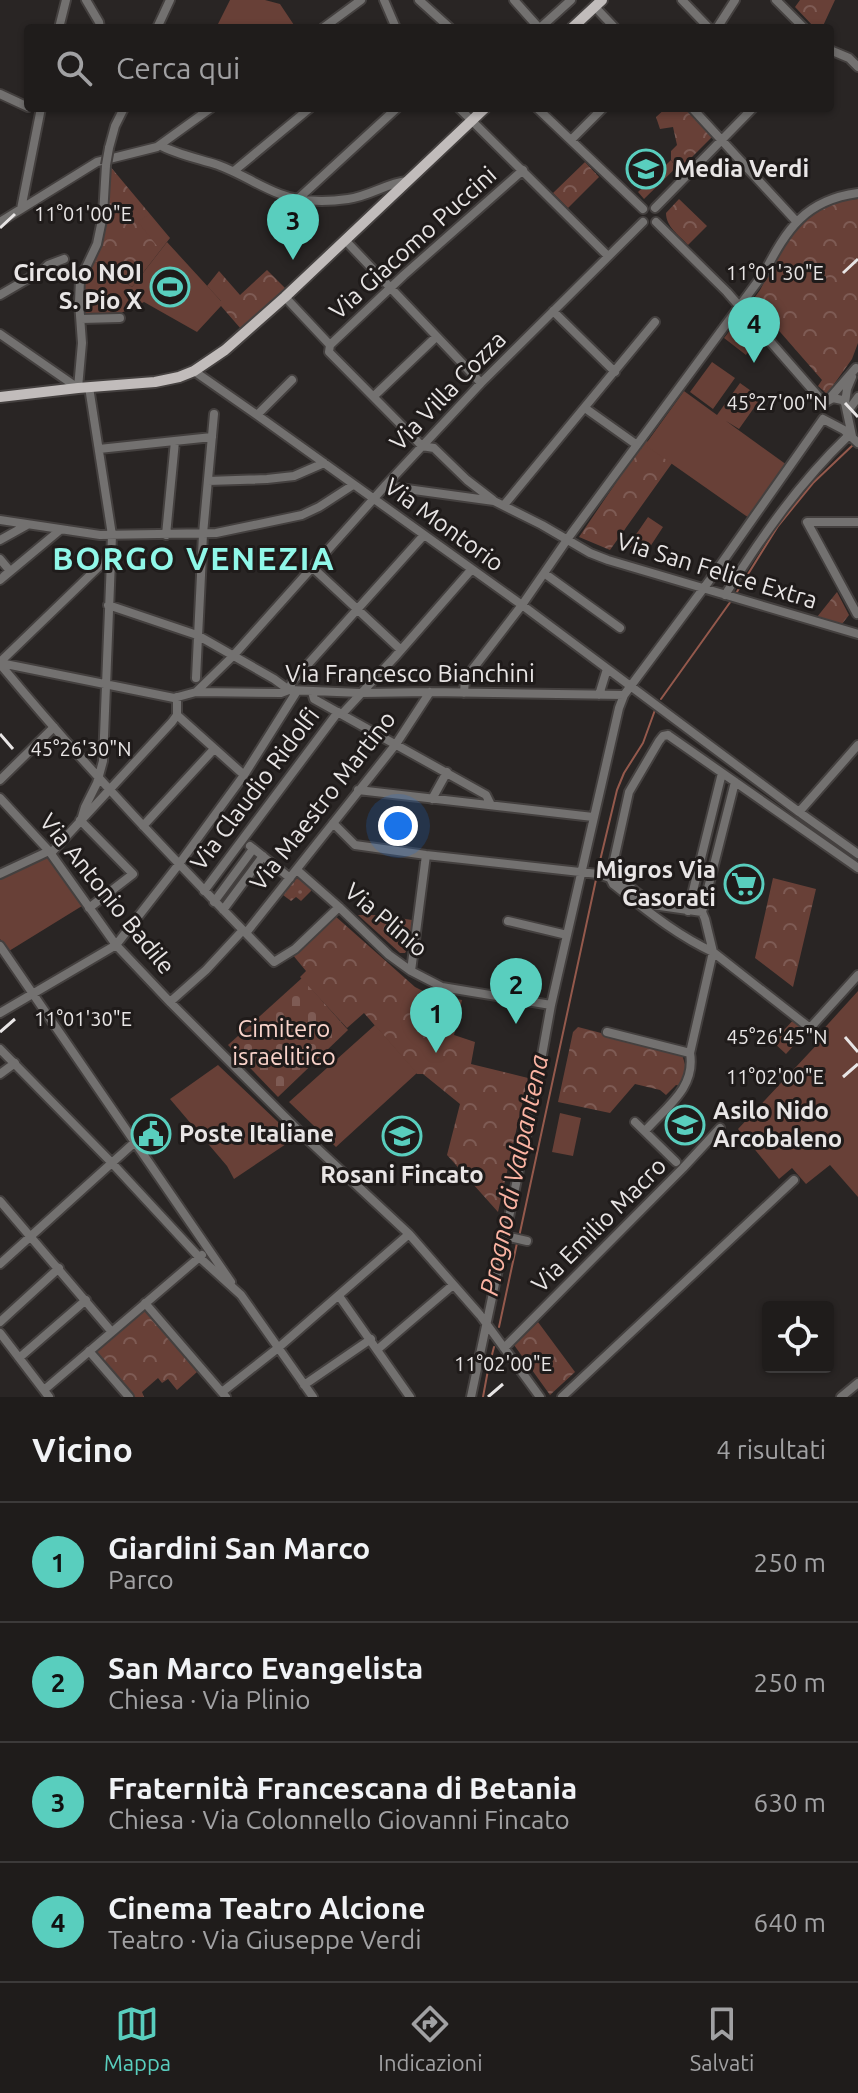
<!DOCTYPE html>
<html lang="it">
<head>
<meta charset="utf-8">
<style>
  :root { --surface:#1f1c1b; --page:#272524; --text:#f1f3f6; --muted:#a1a1a3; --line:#3c3a3a; --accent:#59cebe }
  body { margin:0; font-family:Ubuntu,sans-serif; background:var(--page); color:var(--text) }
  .controls { position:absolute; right:24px; bottom:24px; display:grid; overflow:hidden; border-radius:8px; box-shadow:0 2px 6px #0004 }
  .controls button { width:72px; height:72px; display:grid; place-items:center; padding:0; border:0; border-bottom:2px solid var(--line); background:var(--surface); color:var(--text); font:40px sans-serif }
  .you { position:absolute; left:398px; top:826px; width:28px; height:28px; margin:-20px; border:6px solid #fff; border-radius:50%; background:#1a73e8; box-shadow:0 0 0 12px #1a73e833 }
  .badge { display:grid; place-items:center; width:52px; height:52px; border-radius:50%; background:var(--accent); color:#111; font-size:26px; font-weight:700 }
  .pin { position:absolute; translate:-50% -66px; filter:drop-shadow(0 2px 4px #0008) }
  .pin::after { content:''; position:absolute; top:42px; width:28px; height:24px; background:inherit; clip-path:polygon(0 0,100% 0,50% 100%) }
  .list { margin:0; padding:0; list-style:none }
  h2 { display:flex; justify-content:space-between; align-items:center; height:104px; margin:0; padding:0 32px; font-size:34px }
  h2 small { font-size:26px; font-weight:400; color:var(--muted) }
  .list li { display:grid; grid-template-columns:52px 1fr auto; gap:24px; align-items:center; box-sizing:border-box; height:120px; padding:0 32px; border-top:2px solid var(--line) }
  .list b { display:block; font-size:30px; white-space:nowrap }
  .list p { margin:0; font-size:26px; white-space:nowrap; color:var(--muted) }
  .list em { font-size:26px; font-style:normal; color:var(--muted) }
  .icon { flex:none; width:44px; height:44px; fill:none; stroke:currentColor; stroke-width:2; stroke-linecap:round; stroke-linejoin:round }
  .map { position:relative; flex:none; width:858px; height:1397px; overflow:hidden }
  .search { position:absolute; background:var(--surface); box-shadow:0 2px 6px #0004; left:24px; right:24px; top:24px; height:88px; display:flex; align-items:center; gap:20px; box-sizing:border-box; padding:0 28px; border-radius:8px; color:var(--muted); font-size:30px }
  .sheet { height:584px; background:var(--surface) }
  nav { display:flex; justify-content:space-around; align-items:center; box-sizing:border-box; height:112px; border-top:2px solid var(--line); background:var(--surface); font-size:22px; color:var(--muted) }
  nav a { display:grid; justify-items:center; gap:4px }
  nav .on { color:var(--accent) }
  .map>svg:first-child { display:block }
  .grass { fill:url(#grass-dots) }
  .cemetery { fill:url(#cemetery-stones) }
  .park { fill:url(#park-crowns) }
  .garden { fill:#684037 }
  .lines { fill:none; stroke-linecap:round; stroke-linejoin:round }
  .stream { stroke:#94594c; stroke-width:2 }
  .minor-casing { stroke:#44403f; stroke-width:12 }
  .major-casing { stroke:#44403f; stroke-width:14 }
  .minor { stroke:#737170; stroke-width:8 }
  .major { stroke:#c1bcbb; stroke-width:10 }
  .minor-bridge-casing { stroke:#44403f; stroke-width:12; stroke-linecap:butt }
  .minor-bridge { stroke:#737170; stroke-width:8 }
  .ticks { fill:none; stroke:#e8e5e5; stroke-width:3 }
  .labels { text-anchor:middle; stroke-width:6; stroke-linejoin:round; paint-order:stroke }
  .poi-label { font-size:24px; font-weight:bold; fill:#e8e5e5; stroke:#1f1b1a; text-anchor:start }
  .street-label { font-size:24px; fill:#e8e5e5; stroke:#1f1b1a }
  .park-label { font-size:24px; fill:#fad4cb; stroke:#1f1b1a }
  .water-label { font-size:26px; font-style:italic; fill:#fcb4a3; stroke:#1f1b1a }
  .district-label { font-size:32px; font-weight:bold; letter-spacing:2px; fill:#90f8e9; stroke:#1f1b1a }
  .ticks-label { font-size:20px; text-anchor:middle; fill:#e8e5e5; stroke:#1f1b1a; stroke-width:6; stroke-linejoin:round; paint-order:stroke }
</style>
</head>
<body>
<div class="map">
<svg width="858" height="1397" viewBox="0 0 858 1397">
  <defs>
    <pattern id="grass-dots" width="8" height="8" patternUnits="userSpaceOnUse" patternTransform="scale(2)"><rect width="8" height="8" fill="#684037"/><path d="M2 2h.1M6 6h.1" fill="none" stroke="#7e5b54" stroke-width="1.8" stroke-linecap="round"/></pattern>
    <pattern id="cemetery-stones" width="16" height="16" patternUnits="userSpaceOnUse" patternTransform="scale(2)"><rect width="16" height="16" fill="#684037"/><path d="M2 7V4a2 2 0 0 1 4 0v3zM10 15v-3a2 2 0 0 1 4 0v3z" fill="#7e5b54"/></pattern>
    <pattern id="park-crowns" width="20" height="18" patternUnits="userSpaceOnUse" patternTransform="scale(2)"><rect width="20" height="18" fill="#684037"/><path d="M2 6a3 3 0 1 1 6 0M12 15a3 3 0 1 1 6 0" fill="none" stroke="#7e5b54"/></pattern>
  </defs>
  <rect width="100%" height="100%" fill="#292524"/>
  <path class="grass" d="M297,878L311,888V891L301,901L296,897L291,901L283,895V893Z"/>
  <path class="cemetery" d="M302,978L348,1030L278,1097L228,1045Z"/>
  <path class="park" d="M800,0H835L822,28H815L795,7Z
    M666,108H685L712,137L679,170L671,160V151L677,145L673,127L660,129L656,117Z
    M585,162L599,177L568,208L553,193Z
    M109,165L170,238L132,287L93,260Z
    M679,199L707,226L688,245C679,235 666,227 666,213Z
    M858,199V343L852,359L827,394L818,386L822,380L760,309L755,312L749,305L760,290L794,227L820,208L833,201Z
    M267,270L286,289L241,329L221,306V301L207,286L219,271L240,295Z
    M645,440L675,459L610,550L579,537Z
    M837,592L849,615L842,624L817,617Z
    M773,878L816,889L793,987L755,958Z
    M334,915L415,987L429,994L462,1000L454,1035L475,1042L471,1064L528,1078L498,1212L447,1155L460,1104L423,1074H417L364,1013L347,1028L300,977L306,971L292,954Z
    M380,915L412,920L410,945L405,953H400L358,915Z
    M578,1027L682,1054L686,1068L681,1086L676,1085L666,1095L660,1090L635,1084L610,1113L558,1102L573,1032Z
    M144,1309L197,1372L177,1390L168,1379L162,1383L158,1378L142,1392L144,1397H135L95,1351Z
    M538,1322L575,1372L550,1395L514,1345Z"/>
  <path class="garden" d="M230,0H265L280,4L296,28H216Z
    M683,153L687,157L644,199L638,192L671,160L673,163Z
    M149,214L169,238L158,247L138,222Z
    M167,242L221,301V306L197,332L144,302L119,314L83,317L81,280L93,260L132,287Z
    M740,317L758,338L746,355L724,338Z
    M712,362L735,378L713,409L690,392Z
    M740,383L761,398L739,429L726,421L787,465L749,518L645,445L684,391L717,415Z
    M648,517L663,527L644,556L628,546Z
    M47,855L82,906L9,951L0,939V877Z
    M858,991V1197L830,1165L806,1184L792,1168L779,1179L738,1129L823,1038L819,1034Z
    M795,1018L808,1030L786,1054L773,1042Z
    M375,1025L417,1073L336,1147L289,1102Z
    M218,1065L295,1138L234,1179L227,1166L170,1099Z
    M560,1113L581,1118L573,1156L552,1152Z"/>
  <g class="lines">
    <path class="stream" d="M735,595L778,526L813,483L854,444
      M661,699L731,601
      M598,869L617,790L624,773L643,743L655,710
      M519,1237L597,875
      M499,1327L517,1243
      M483,1397L488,1370L494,1347"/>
    <g class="minor-casing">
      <path id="minor" d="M86,0L99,22L100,28
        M384,0L396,28
        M419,0L450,28
        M514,0L539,28
        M682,0L709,28
        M776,0L804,28
        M595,7L615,28
        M59,28L66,0
        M157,28L170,0
        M323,28L361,0
        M540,28L571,0
        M717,28L735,0
        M830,50L849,58L858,67
        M0,94L28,107
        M459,108L608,256
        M537,108L643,209
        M692,108L796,221
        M571,140L603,108
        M160,145C175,154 200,159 218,165C240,173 259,186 280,194C301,202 327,202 348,199C370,196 387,183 407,181
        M109,148L115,126L124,108
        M234,171L310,108
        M299,198L397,108
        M655,208L753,108
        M21,209L41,108
        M0,222L97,162L157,147L211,108
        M656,222L727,292L824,403
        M345,240L481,383
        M0,295L43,270L48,265L64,259
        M285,297L330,345L329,352L422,446L434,448L467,480L493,500
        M553,311L615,372
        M81,319L120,318
        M0,334L78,388L82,343L79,302L80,280L97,244L103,215L106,165
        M330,345L404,275L523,170
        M194,371L257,415L522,605L799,812L858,854
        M374,396L436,337
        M829,399L856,368
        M824,403L833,398L842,400L845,403L852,436
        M845,403L847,389L852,377
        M585,408L637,445
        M848,411L858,397
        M257,415L292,380
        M823,419L844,430L858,443
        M99,449L212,437
        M208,481L267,479L294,476L324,463
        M385,486L494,501L542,525L590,553L608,560L858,634
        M504,505L655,322
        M0,520L100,535L216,533L302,515L319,507L353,485
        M166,535L175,441
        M0,540L27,525
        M0,559L10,571L4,576
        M312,567L401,650
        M544,573L620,628
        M0,580L60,530
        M725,595C760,539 799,483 847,437L852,436
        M108,605L197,635L274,679L289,690
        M857,614L807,522H858
        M0,662L112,554
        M0,663L174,698L196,692L281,693L289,690L361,693L430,692L624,695
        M0,664C86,768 180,866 274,962L295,949L339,907
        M196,678L203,534L214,414
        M289,690L292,682L424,535
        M196,692L233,656L385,486L481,383L643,222
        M312,692L314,699L486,795L491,805
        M464,693L465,679L522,605L571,534L764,273C787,229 805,200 858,193
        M599,695L607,669
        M342,714L394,658L471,570
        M177,715L244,775
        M668,735L858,868
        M0,780L54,727
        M358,790L593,817
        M0,798L49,851L116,945L170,1002L306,1138L409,1234L480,1315L540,1397
        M432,799L447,772
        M799,812L858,745
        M82,817L85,807L97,783L103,761L112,535L89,387
        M80,820L133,874L89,908
        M333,823L355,845L426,855L598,874L610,878L617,877L653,905L702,912L705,919L713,952L690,1053C696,1088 666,1107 645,1131
        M143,826L214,749
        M250,846L290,878
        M51,853L172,722L177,715V697
        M297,870L339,907L389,955L411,971L442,987L551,1005
        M0,874L49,851
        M610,878L613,884C645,909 676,935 713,952L810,1028L858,975
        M610,878L629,792L659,741L663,736L668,735
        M204,891L338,712
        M214,902L253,849
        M223,910L263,856
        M688,911L722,773
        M702,912L735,782
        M508,921L567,935
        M246,933L396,744L430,692
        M0,946L231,1282
        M411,971L426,855
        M170,1002L206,970L243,930
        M0,1013L116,945L179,864L244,775L297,691
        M607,1032L690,1053
        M0,1049L111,1162L199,1257L241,1295L313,1397
        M0,1074L15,1063
        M635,1122L676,1162
        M0,1201L111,1331
        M505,1236L527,1241
        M0,1264L135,1142
        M339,1296L410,1397
        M145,1303L226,1397
        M0,1322L59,1268
        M0,1333L49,1397
        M504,1348L683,1168L720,1128
        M378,1349L453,1285
        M89,1351L129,1397
        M19,1358L86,1300
        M304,1385L371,1339
        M44,1390L202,1255
        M222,1392L278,1348L409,1234
        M471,1397L535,1094L551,1005L619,708L624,695L709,581L823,419
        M562,1397L794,1180
        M841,1397L858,1383"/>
    </g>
    <g class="major-casing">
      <path id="major" d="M572,28L602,0
        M0,397L78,388L155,382L179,377L194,371L225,350L285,297L485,108"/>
    </g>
    <use href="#minor" class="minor"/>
    <use href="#major" class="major"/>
    <g class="minor-bridge-casing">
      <path id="minor-bridge" d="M106,165L109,148"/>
    </g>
    <use href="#minor-bridge" class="minor-bridge"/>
  </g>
  <path class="ticks" d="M0,228L15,214M843,273L858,259M845,403L858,417M0,734L13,749M0,1032L15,1019M845,1037L858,1052M843,1077L858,1064M488,1397L503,1384"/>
  <defs>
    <g id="school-ring" transform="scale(2)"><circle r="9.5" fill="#1f1b1a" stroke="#59cebe" stroke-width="1.5"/><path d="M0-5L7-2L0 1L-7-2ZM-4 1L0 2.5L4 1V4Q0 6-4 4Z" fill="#59cebe"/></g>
    <g id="stadium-ring" transform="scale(2)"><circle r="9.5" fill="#1f1b1a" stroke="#59cebe" stroke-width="1.5"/><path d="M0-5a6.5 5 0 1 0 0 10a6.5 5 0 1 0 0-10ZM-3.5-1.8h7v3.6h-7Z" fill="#59cebe"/></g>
    <g id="supermarket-ring" transform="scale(2)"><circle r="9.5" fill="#1f1b1a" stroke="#59cebe" stroke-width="1.5"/><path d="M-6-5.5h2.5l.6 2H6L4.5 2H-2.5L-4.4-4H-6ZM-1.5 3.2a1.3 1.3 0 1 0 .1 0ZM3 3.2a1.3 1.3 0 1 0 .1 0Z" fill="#59cebe"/></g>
    <g id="civic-ring" transform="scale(2)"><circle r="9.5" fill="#1f1b1a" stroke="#59cebe" stroke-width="1.5"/><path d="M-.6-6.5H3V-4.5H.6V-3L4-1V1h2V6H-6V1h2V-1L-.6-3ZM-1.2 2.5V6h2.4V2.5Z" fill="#59cebe"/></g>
  </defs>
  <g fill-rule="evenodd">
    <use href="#school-ring" x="646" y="169"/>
    <use href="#stadium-ring" x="170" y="287"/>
    <use href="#supermarket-ring" x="744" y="884"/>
    <use href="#school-ring" x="685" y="1125"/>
    <use href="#civic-ring" x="151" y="1134"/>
    <use href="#school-ring" x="402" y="1136"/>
  </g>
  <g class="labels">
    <g class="poi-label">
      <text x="674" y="177">Media Verdi</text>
      <text x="142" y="281" text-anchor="end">Circolo NOI<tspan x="142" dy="28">S. Pio X</tspan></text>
      <text x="716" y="878" text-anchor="end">Migros Via<tspan x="716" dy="28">Casorati</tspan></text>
      <text x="713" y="1119">Asilo Nido<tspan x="713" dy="28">Arcobaleno</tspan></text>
      <text x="179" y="1142">Poste Italiane</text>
      <text x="402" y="1183" text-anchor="middle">Rosani Fincato</text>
    </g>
    <g class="street-label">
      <text transform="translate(413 243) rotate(-42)" y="8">Via Giacomo Puccini</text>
      <text transform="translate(448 391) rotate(-46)" y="8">Via Villa Cozza</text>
      <text transform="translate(444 525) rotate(36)" y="8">Via Montorio</text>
      <text transform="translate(717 571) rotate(17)" y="8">Via San Felice Extra</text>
      <text x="410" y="682">Via Francesco Bianchini</text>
      <text transform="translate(255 789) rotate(-53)" y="8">Via Claudio Ridolfi</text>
      <text transform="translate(323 801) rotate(-52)" y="8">Via Maestro Martino</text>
      <text transform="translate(107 894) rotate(51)" y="8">Via Antonio Badile</text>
      <text transform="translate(386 920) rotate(40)" y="8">Via Plinio</text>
      <text transform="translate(599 1225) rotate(-45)" y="8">Via Emilio Macro</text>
    </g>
    <g class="park-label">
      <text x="284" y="1037">Cimitero<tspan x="284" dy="28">israelitico</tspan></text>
    </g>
    <g class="water-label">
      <text transform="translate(514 1175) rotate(-78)" y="9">Progno di Valpantena</text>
    </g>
    <g class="district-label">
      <text x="194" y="570">BORGO VENEZIA</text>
    </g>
  </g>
  <g class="ticks-label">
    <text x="83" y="221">11°01'00"E</text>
    <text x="775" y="280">11°01'30"E</text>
    <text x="777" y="410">45°27'00"N</text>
    <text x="81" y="756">45°26'30"N</text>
    <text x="83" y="1026">11°01'30"E</text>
    <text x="777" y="1044">45°26'45"N</text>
    <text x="775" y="1084">11°02'00"E</text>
    <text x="503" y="1371">11°02'00"E</text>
  </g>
</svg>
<div class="controls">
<button><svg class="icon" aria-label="locate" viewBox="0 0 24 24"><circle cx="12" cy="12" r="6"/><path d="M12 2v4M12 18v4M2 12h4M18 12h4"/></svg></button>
</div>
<div class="you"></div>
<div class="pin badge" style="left:436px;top:1053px">1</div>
<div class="pin badge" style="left:516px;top:1024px">2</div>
<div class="pin badge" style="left:293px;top:260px">3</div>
<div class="pin badge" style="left:754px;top:363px">4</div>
<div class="search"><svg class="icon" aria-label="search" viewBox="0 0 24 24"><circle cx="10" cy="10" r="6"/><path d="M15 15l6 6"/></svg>Cerca qui</div>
</div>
<section class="sheet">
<h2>Vicino<small>4 risultati</small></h2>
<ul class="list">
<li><span class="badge">1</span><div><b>Giardini San Marco</b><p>Parco</p></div><em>250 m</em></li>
<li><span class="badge">2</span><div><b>San Marco Evangelista</b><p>Chiesa · Via Plinio</p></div><em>250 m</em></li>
<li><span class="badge">3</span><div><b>Fraternità Francescana di Betania</b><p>Chiesa · Via Colonnello Giovanni Fincato</p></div><em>630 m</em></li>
<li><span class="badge">4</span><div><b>Cinema Teatro Alcione</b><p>Teatro · Via Giuseppe Verdi</p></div><em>640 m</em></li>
</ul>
</section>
<nav>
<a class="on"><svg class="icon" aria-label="map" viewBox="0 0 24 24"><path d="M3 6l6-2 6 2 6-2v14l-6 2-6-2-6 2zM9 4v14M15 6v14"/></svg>Mappa</a>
<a><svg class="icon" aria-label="directions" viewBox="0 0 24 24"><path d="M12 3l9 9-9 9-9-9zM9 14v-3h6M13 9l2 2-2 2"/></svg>Indicazioni</a>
<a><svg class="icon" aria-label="saved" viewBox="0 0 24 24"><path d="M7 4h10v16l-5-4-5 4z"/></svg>Salvati</a>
</nav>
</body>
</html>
